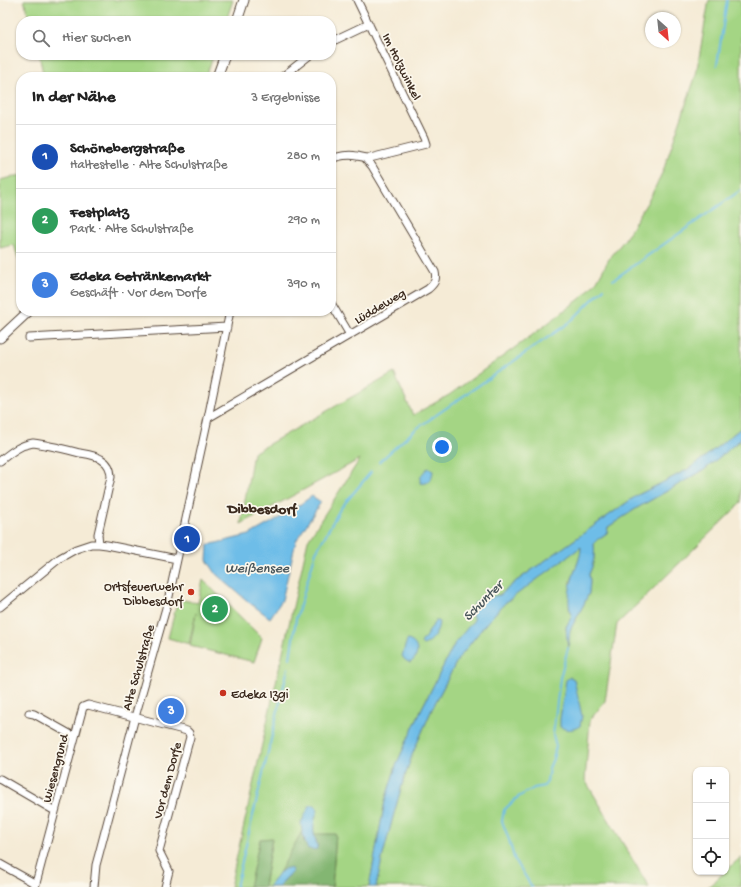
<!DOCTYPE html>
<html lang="de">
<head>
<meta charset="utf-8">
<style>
  :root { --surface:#fff; --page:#f2f2f2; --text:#222; --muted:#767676; --line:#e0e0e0; --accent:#0b8043 }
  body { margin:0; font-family:"Gochi Hand",sans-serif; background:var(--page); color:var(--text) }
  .controls { position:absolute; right:12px; bottom:12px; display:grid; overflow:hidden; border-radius:8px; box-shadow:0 1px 3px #0004 }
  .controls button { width:36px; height:36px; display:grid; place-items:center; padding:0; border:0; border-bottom:1px solid var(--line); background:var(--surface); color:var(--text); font:20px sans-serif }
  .compass { position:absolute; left:645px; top:12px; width:36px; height:36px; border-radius:50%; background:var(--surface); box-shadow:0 1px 3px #0004; rotate:153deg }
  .you { position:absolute; left:442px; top:447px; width:14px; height:14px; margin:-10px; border:3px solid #fff; border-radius:50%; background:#1a73e8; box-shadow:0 0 0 6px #1a73e833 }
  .badge { display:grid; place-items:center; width:26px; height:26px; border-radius:50%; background:var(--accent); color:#fff; font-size:13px; font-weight:700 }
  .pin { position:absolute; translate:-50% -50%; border:2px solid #fff; box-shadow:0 1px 4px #0006 }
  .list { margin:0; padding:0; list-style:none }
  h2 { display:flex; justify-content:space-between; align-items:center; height:52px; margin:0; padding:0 16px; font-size:17px }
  h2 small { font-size:13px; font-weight:400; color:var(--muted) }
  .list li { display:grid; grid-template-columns:26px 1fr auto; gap:12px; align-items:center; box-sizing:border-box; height:64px; padding:0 16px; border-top:1px solid var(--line) }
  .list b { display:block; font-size:15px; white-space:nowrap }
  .list p { margin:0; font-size:13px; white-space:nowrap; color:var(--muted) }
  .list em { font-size:13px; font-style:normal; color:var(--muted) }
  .icon { flex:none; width:22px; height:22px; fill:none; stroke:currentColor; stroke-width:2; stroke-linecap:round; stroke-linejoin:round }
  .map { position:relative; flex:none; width:741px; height:887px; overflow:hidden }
  .search { position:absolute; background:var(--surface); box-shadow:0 1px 3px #0004; left:16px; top:16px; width:320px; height:44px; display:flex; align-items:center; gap:10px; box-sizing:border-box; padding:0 14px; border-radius:16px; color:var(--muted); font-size:15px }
  .panel { position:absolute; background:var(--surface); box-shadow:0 1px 3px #0004; left:16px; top:72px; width:320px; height:244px; border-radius:16px }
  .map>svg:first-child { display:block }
  .green { fill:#a4d584; stroke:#708051 }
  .forest { fill:#83b672; stroke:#5f7048 }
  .water { fill:#6ebde8; stroke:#547483 }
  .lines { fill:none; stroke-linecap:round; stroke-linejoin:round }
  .stream { stroke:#6ebde8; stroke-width:2 }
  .minor-casing { stroke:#57473a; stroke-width:9 }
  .major-casing { stroke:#57473a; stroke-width:11 }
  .minor { stroke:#fff; stroke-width:7 }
  .major { stroke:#fff; stroke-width:9 }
  .poi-dot { fill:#c8321e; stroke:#fbf7ec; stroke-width:1.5 }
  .labels { text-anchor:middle; stroke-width:3.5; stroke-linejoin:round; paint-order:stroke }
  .street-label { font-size:13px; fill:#3b2a1e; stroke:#fbf7ec }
  .poi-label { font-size:13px; fill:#3b2a1e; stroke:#fbf7ec; text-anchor:end }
  .water-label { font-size:14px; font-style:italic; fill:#4a565b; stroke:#fbf7ec }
  .quarter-label { font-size:15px; font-weight:bold; fill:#3b2a1e; stroke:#fbf7ec }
</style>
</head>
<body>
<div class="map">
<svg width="741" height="887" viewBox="0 0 741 887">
  <rect width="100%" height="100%" fill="#fbf7ec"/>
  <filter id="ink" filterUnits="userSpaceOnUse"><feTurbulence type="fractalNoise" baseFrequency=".025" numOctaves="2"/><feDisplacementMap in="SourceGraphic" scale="8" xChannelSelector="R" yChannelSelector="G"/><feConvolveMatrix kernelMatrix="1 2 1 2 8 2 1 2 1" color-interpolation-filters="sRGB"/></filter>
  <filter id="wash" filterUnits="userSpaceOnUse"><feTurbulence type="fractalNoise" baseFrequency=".012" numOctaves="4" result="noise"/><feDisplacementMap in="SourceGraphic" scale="16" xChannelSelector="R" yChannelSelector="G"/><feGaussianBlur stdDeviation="0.9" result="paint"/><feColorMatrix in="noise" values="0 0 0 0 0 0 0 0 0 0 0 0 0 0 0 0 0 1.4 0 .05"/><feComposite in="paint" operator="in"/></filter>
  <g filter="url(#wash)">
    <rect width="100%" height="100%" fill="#f5ebd6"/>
    <path class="green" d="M24,0H233L226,21H30Z
      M709,0H741V428L706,456L687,470L636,496L515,582C504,592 495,600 479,600L471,612L475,620L455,643L422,708L397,763L385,801L369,887H332L336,834L286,878L279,887H264L272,839H260L249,887H230L308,540L360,459L241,524L253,453L394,373L413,415L449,395L531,336L581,298L597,281L609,259L625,239L651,196L663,171L696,75Z
      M39,55H214L205,77H44Z
      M21,175V267L14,245L0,248V180Z
      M741,439V503L617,624L605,701L590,720L585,780L649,887H376L383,855L393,817L402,785L412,755L432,709L458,659L488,621L505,603L581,546V554L571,581L569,611L572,616L566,627L568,647L570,630L584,604L589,593L590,581L589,574C594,564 595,554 594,543L598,539L607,533L608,527L637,508L704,470Z
      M203,580L262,638L254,662L190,646L196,613L189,644L168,638L178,599L198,603Z
      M741,857V887H708L725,872H726V871Z"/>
    <path class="forest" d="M302,831L304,842L318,846L314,834H336L332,887H279L286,878L292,873L286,868L279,873Z
      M272,838L264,887H249L260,839Z"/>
    <path class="water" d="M741,428V439L704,470L637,508L608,527L607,533L598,539L594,543C595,555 594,564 589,574L590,581L589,593L584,604L570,630L568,650L566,627L572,616C565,601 571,580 577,565C579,559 581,554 581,547L505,603L488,621L458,659L432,709L412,755L402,785L393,817L383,855L376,887H369L385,801L397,763L422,708L455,643L474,620L471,612L474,603L479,600H486L494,596L500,595L515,582L636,496L687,470L706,456Z
      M428,468L433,471C432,479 429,485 420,483C420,476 423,472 428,468Z
      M312,496L321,502L296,541L282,600L270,618L251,604L217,575L207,560L208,545L249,535L288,513Z
      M435,621H439C439,631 432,643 423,645L421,643L430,630Z
      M407,640C415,641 420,650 415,658C415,659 411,662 410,663L405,660L402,656Z
      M570,677L574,679L582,716L580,726C573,730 568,731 560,727V719L566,680Z
      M310,805H315L318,810C315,817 313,825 314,833C314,838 318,843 317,849L312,850L307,848L302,831L301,823Z
      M286,868L292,869V873L286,878L279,887H268L279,873Z"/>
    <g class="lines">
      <path class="stream" d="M717,65L727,0
        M613,280L741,190
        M379,462L416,429L570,322L604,288
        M290,658L296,619L316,552L340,509L371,472
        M236,887L288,668
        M532,887L519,866L515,861L509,840L502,821L504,810L518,797L534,788L544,786L547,782L549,768L553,759L556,746L553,735L560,678L568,648"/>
    </g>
  </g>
  <g filter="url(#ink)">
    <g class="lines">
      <g class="minor-casing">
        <path id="minor" d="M331,42L369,24
          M282,77L310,55
          M331,159C338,156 349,154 357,156C362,157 365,158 370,158L426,144L424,138L357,0
          M331,303L350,335
          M29,338L227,327
          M208,418L428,289C434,284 437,280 435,272L372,166L365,158
          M0,461C11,452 20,445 33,443C49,445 64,449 80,453C86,454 95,455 101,459C108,463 111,470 111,477L98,534L99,544
          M0,607L60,558L76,549L91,544H99L107,545L177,559
          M29,713L34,714L75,737
          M0,779L55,811
          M0,864L36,884
          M35,887L83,707L88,705L187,731L189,733L190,737L159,851L169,871L165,887
          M94,887L96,865L99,854L135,717L168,601L208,418L230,311"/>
      </g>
      <g class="major-casing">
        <path id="major" d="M237,21L244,0
          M217,77L225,55
          M0,338L29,311"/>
      </g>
      <use href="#minor" class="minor"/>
      <use href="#major" class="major"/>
    </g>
  </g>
  <g class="poi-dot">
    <circle cx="191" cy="592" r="4"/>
    <circle cx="223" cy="693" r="4"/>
  </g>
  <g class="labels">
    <g class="street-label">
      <text transform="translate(403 66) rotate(64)" y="5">Im Holzwinkel</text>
      <text transform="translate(379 305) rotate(-31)" y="5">Lüddeweg</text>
      <text transform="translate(137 667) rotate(-74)" y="5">Alte Schulstraße</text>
      <text transform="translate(54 768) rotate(-75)" y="5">Wiesengrund</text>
      <text transform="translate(166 780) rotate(-75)" y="5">Vor dem Dorfe</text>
    </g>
    <g class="poi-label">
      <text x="183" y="590">Ortsfeuerwehr<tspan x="183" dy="15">Dibbesdorf</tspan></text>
      <text x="231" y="698" text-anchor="start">Edeka Izgi</text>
    </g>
    <g class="water-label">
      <text x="257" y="572">Weißensee</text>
      <text transform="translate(482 600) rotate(-45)" y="5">Schunter</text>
    </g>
    <g class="quarter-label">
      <text x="262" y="513">Dibbesdorf</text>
    </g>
  </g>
</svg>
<div class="controls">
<button>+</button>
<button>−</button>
<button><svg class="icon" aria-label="locate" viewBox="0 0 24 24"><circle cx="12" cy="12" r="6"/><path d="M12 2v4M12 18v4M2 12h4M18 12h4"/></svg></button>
</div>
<svg class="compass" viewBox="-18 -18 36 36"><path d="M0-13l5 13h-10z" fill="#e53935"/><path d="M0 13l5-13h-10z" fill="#767676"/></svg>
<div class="you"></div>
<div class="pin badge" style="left:187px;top:539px;background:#1a4fb4">1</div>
<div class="pin badge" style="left:215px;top:609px;background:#2e9e5b">2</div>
<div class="pin badge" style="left:171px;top:711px;background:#3f7fe0">3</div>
<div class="search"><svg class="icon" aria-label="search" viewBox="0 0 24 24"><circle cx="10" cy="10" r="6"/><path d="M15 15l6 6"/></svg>Hier suchen</div>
<section class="panel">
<h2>In der Nähe<small>3 Ergebnisse</small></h2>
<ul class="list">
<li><span class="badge" style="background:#1a4fb4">1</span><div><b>Schönebergstraße</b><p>Haltestelle · Alte Schulstraße</p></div><em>280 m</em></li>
<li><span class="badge" style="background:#2e9e5b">2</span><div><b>Festplatz</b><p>Park · Alte Schulstraße</p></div><em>290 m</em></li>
<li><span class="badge" style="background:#3f7fe0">3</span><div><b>Edeka Getränkemarkt</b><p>Geschäft · Vor dem Dorfe</p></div><em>390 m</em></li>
</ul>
</section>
</div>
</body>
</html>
